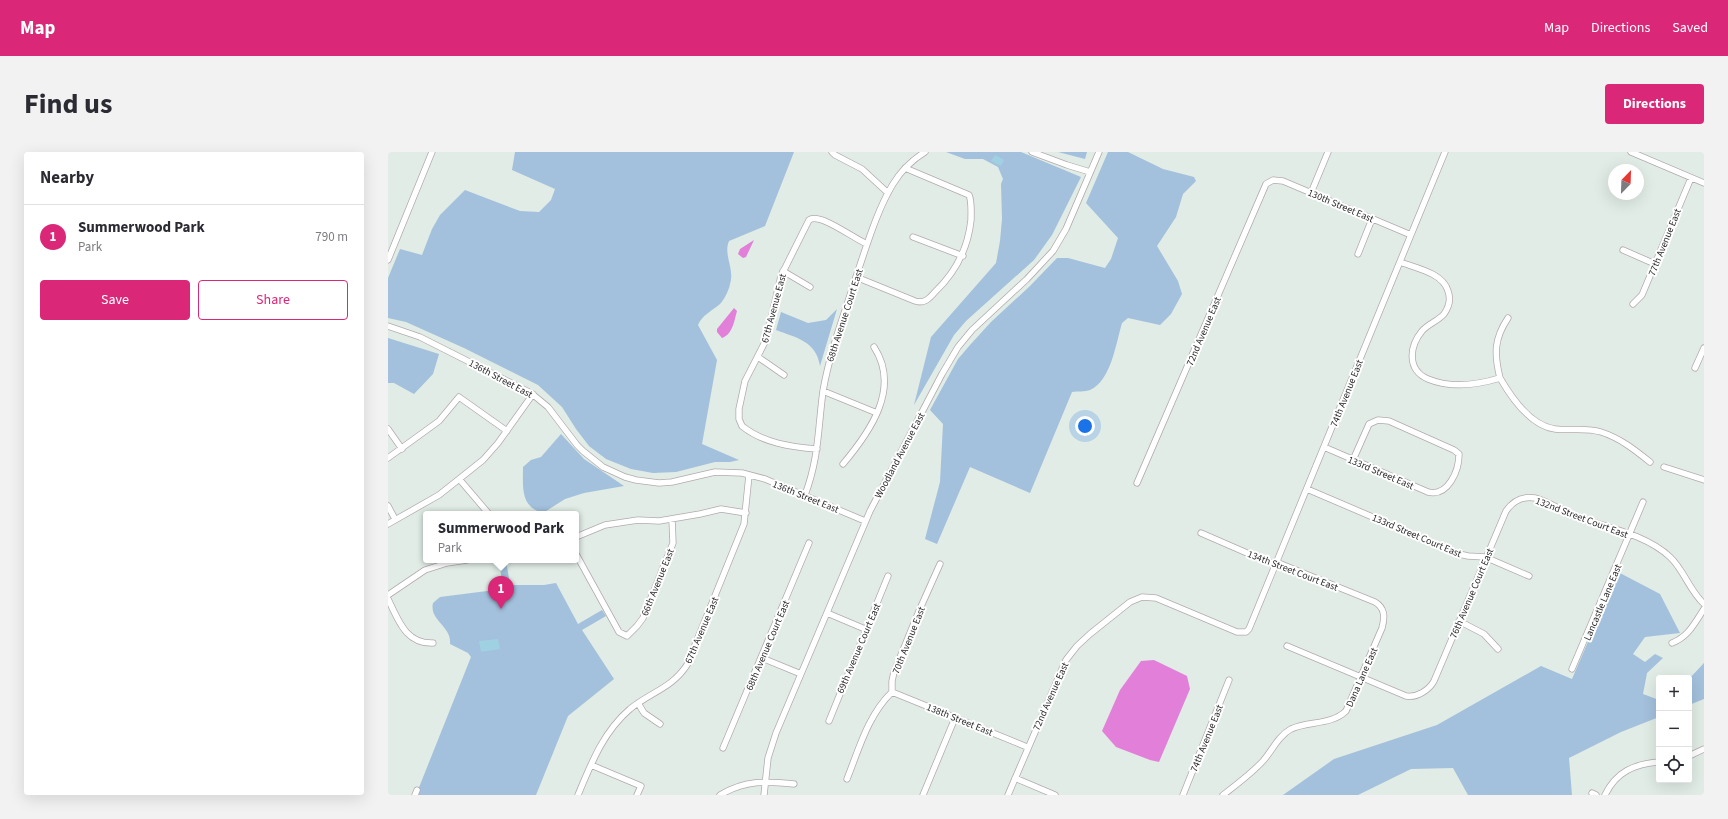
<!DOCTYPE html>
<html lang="en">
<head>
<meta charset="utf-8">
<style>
  :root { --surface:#fff; --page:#f2f2f3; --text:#2b2b33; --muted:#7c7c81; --line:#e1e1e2; --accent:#db2777 }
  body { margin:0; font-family:"Source Sans 3",sans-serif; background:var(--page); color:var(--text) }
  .controls { position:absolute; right:12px; bottom:12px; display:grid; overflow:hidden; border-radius:4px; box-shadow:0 4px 16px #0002 }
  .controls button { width:36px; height:36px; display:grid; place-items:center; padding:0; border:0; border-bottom:1px solid var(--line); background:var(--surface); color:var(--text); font:20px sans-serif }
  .compass { position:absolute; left:1220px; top:12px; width:36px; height:36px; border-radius:50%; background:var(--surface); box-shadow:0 4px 16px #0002; rotate:23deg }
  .you { position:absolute; left:697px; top:274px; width:14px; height:14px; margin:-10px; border:3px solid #fff; border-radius:50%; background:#1a73e8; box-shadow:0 0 0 6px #1a73e833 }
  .badge { display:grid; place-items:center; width:26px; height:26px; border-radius:50%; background:var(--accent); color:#fff; font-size:13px; font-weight:700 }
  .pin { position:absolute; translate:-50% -33px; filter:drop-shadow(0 1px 2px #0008) }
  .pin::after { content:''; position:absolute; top:21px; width:14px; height:12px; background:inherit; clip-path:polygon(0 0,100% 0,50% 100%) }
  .popup { position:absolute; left:35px; top:359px; width:156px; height:52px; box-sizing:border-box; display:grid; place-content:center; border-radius:4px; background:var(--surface); filter:drop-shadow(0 1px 3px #0005); font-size:13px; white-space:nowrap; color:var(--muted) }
  .popup b { font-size:15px; color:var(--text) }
  .popup::after { content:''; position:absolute; left:50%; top:100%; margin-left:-8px; border:8px solid transparent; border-top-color:var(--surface) }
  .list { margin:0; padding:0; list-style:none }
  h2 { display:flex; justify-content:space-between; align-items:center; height:52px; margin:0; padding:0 16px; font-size:17px }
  h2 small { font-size:13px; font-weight:400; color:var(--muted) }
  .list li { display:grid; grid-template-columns:26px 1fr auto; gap:12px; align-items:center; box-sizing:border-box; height:64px; padding:0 16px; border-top:1px solid var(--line) }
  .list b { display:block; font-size:15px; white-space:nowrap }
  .list p { margin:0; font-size:13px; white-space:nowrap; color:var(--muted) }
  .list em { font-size:13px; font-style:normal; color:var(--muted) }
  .actions { display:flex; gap:8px; padding:12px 16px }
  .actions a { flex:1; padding:9px 0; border:1px solid var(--accent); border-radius:4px; text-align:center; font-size:14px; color:var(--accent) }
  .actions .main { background:var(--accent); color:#fff }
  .icon { flex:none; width:22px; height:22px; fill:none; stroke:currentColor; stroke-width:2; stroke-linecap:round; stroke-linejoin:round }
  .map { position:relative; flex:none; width:1316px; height:643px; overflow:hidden; border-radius:4px }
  header { display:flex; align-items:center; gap:24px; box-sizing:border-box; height:56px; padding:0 20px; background:var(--accent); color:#fff }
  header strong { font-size:19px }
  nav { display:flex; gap:22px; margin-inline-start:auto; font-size:14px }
  .intro { display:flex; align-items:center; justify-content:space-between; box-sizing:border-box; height:96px; padding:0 24px }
  h1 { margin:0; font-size:28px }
  .button { padding:10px 18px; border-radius:4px; background:var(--accent); color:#fff; font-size:14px; font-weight:700 }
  main { display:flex; gap:24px; padding:0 24px }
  aside { flex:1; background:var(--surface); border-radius:4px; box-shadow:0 4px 16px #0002 }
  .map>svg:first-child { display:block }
  .green { fill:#a3c0dc }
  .pitch { fill:#a0d1e2 }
  .water { fill:#e27fd8 }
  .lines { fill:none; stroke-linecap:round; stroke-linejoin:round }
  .minor-casing { stroke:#b3aaad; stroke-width:7 }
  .minor { stroke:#fff; stroke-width:5.5 }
  .labels { text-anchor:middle; stroke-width:4; stroke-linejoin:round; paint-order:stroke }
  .street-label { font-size:10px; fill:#2c2c2c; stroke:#fff }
</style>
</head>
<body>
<header>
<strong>Map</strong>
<nav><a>Map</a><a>Directions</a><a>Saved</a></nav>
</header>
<div class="intro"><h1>Find us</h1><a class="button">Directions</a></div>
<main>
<aside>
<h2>Nearby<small></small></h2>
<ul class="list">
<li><span class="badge">1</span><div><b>Summerwood Park</b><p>Park</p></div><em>790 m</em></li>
</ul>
<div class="actions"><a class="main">Save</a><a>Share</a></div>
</aside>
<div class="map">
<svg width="1316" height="643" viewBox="0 0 1316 643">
  <rect width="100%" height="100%" fill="#e0ece5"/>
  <path class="green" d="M127,0H406L377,74L341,89C335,103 347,117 342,132C341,138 336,148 332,152C324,159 314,163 310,173L329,208L314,292L351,308L342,310H327L288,320L265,321L243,317L218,307L201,294L188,277L174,255L150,233L76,196L18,170L0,166V126L12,97L34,103L44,77L52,63L77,38L132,59L151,60L163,48L167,37L124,18Z
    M558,0H633L693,25L664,83L646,108L578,169L566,183L526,253L543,185L608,111L612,89L614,67L613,32L615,27L610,15L595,7H577Z
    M670,0H699L697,7Z
    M720,0H740L775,17L806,25L808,29L795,42L788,65L769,94L790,129L794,142L783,162L772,173L740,166L734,171C728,191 723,229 702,238C697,240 689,239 684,240L642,341L582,315L549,392L537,387L552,330L555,272L542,258L570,207L582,193L603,170L642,134L669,106H680L717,116L723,107L730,86L698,51Z
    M449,157L432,214C428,189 409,186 388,178L393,160L420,171L438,168Z
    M0,186L51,202L45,222L26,242L6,231H0Z
    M173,282L196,307L236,334L196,341L177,347L155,361C132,355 135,335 135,315L143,308L153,305Z
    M118,408L122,433H156L168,431L190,472L214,458L218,464L194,478L226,527L180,564L148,643H28L83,505L80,501L62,492C64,474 41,469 45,451L52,445L115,437L111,409Z
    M1230,420L1272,442L1292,481L1257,485L1245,502L1257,510L1267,502L1275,506L1259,521L1255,542L1271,548V565L1233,580L1181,606L1184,643H1080L1065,616L1023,617L970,643H895L946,607L1049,573L1153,514L1184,527Z
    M1316,511V547L1301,553V527Z"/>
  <path class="pitch" d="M607,3L616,8L613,14L603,9Z
    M110,487L112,497L93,500L91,489Z"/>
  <path class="water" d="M366,88L358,105L355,106L350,102L352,97Z
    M346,156L349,159C346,169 345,182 334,186L329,180V177Z
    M766,508L799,524L802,537L771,610L762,608L728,595L714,579L732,538L753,509Z"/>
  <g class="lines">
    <g class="minor-casing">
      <path id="minor" d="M444,0L447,3L474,17L500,41
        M644,0L679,13L702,20
        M1243,0L1316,31
        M923,41L940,0
        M525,85L575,104
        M1235,98L1267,112
        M970,102L984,67
        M0,108L44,0
        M1012,110C1028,116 1055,121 1060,139C1063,147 1061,155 1056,162C1050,169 1040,172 1034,179C1021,195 1019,218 1040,227C1064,237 1089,233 1112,226C1123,245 1143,274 1167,277C1182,279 1197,275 1213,280C1232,286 1247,298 1262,310
        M395,119L422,135
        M468,125L527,149C536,152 541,147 547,140C568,120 580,96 583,68C583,60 584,50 581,43L517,16
        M1245,152L1254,143L1303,26
        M0,174L32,185L143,241L160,255L189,293L195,299L215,315L237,325L248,328L271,331L284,330L327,320L354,321L377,327L477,369
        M370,205L396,223
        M1307,216L1316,196
        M1112,226C1106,202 1106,187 1120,166
        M435,239L489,261
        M0,277L14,297
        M936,295L1040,340C1060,345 1071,319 1071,302L1066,298L1001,269L990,268L981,272L965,308
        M429,297C403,295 375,291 354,274L351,267V257L357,229L378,188L393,124L421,68C432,60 466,87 479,92
        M0,306L51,269L71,245L119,279
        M455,312C482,280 513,236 486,195
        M1276,315L1316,328
        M72,328L101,362
        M749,331L878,32L885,28L895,29L1023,83
        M919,337L1071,402L1080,404L1097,405L1141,424
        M417,343C431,306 430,276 435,239C442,199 456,163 468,125C478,96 489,58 505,32C513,19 524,8 537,0
        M0,354L7,367
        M0,372L51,343L95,308L110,291L145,242
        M813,381L882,411L888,410L987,450C997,456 997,465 994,476L958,559C944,573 920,569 903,577C890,584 884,599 875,609C863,622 848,633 835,643
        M188,385L217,373L250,368L271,369L312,362L333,357L358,361
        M188,402L231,480L239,484L249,474L255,466L285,391L284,367
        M0,443L37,418L59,411L79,408
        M0,447C10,467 17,492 45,491
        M439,461L477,477
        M1071,469L1096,482L1110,497
        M1284,491C1301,484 1306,472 1316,457
        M899,494L1018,544C1029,546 1041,538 1046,529L1118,359C1125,349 1135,344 1147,346C1160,349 1172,358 1184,363C1215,375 1256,381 1282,405C1296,418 1301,438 1316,452
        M374,506L413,522
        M1184,517L1255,350
        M504,540L639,595
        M504,540V529L506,520L531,459L552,412
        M250,551L256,561L272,572
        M441,569L500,424
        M335,596L421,391
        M1301,604L1316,597
        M203,613L253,634L249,643
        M627,626L667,643
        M459,627C471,597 480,563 504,540
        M1204,641L1208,643
        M27,643L29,638
        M190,643C203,612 215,580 242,557C263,540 284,536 299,513L356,372L361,323
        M332,643C357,628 378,629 406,632
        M376,643L380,606L388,581L482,359L554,222L570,195L584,178L639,127L665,99L678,77L711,0
        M535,643L567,566
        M620,643L678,508L689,494L702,482L742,450L754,445L768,446L849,480H858L861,477L1057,0
        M795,643L841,528
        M1217,643C1228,620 1246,612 1271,610"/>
    </g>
    <use href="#minor" class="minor"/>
  </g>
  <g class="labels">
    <g class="street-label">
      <text transform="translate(953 53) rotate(23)" y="4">130th Street East</text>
      <text transform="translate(1276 90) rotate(-68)" y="4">77th Avenue East</text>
      <text transform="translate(385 156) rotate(-75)" y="4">67th Avenue East</text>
      <text transform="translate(456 163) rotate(-72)" y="4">68th Avenue Court East</text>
      <text transform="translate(815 179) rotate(-67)" y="4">72nd Avenue East</text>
      <text transform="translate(113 226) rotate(28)" y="4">136th Street East</text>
      <text transform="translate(958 241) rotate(-68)" y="4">74th Avenue East</text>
      <text transform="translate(511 303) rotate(-62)" y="4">Woodland Avenue East</text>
      <text transform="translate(993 320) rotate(23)" y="4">133rd Street East</text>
      <text transform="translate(418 344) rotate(22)" y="4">136th Street East</text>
      <text transform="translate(1194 365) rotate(21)" y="4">132nd Street Court East</text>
      <text transform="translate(1029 383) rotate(23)" y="4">133rd Street Court East</text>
      <text transform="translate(905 418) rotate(21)" y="4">134th Street Court East</text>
      <text transform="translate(269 430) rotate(-68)" y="4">66th Avenue East</text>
      <text transform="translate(1083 441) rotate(-67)" y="4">76th Avenue Court East</text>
      <text transform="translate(1214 450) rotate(-67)" y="4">Lancastle Lane East</text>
      <text transform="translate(313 478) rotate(-67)" y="4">67th Avenue East</text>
      <text transform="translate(520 488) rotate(-68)" y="4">70th Avenue East</text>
      <text transform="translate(379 493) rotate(-67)" y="4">68th Avenue Court East</text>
      <text transform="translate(470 496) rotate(-67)" y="4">69th Avenue Court East</text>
      <text transform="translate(973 525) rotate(-66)" y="4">Dana Lane East</text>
      <text transform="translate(662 544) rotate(-66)" y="4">72nd Avenue East</text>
      <text transform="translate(572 567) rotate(22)" y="4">138th Street East</text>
      <text transform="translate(818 586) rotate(-68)" y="4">74th Avenue East</text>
    </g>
  </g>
</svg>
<div class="controls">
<button>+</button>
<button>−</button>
<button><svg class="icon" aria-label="locate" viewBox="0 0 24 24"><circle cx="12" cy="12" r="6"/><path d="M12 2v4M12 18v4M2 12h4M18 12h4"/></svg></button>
</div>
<svg class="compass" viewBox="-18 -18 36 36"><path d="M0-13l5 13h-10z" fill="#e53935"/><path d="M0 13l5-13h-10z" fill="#7c7c81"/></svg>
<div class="you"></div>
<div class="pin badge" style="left:113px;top:457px">1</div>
<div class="popup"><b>Summerwood Park</b>Park</div>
</div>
</main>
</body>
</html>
